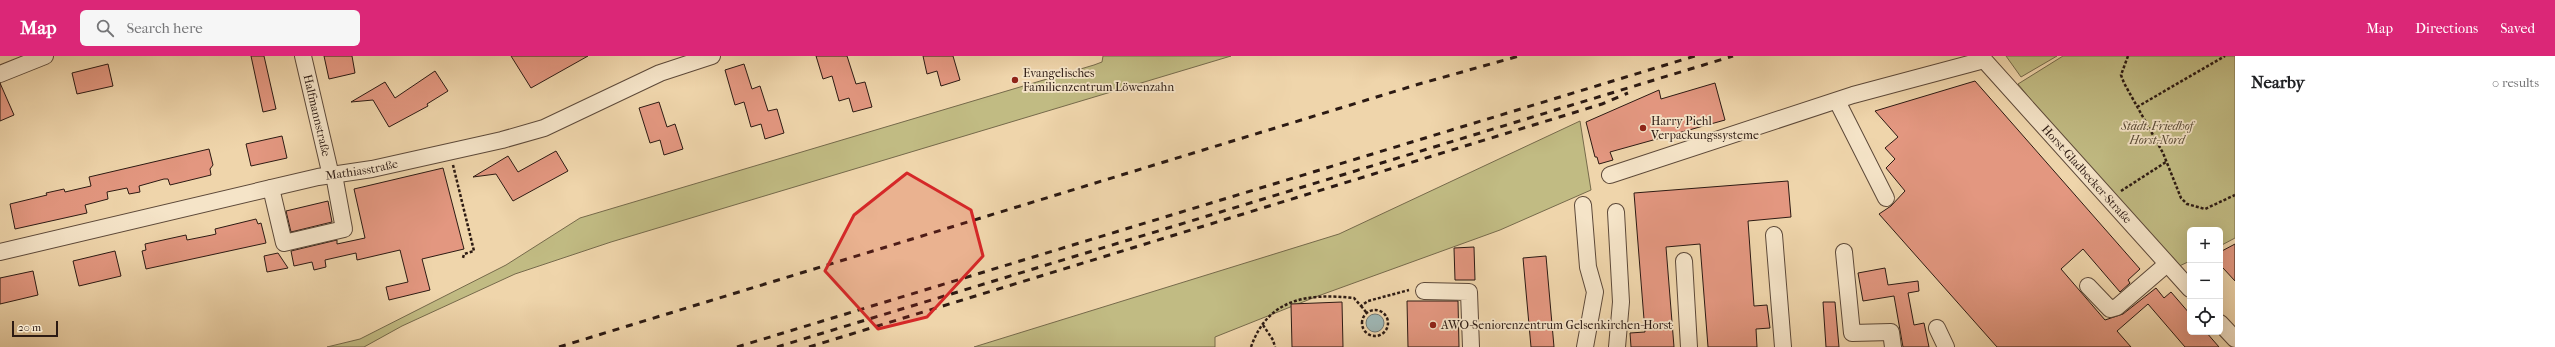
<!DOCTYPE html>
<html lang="en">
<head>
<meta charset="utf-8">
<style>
  :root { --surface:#fff; --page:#f6f6f6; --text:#202124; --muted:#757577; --line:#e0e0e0; --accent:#db2777 }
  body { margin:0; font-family:"IM FELL French Canon",serif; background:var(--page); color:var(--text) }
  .controls { position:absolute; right:12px; bottom:12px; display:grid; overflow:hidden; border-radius:6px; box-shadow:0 4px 16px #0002 }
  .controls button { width:36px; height:36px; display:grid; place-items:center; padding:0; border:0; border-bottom:1px solid var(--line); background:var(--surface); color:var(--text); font:20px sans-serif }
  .scale { position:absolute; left:12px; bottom:10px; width:46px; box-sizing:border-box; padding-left:4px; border:2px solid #2c1a13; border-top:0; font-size:11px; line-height:14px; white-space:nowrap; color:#2c1a13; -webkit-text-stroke:3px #f5e4c8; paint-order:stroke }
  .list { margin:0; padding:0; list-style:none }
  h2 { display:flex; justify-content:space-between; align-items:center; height:52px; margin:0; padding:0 16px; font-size:17px }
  h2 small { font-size:13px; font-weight:400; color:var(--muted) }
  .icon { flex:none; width:22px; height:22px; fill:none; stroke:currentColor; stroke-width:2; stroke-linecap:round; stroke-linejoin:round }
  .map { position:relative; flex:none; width:2235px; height:291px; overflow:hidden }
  header { display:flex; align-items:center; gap:24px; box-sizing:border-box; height:56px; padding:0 20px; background:var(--accent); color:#fff }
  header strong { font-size:19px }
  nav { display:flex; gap:22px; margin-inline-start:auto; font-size:14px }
  .search { width:280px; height:36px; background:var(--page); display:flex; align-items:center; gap:10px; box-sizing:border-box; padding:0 14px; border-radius:6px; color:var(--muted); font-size:15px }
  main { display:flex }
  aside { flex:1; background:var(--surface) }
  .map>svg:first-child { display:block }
  .green { fill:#c1bb83; stroke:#766a4b }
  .water { fill:#9eb6b4; stroke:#707874 }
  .building { fill:#e39780; stroke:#2c1a13 }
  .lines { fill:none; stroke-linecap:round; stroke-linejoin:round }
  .minor-casing { stroke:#5d4939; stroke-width:18 }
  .path { stroke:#2c1a13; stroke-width:2.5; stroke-dasharray:3 2; stroke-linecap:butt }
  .minor { stroke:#f5e4c8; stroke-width:16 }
  .rail { stroke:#2c1a13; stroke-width:3; stroke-dasharray:7 7; stroke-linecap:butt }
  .marked { fill:#d62828; fill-opacity:0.2; stroke:#d62828; stroke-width:3; stroke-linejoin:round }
  .poi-dot { fill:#8f2418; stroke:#f5e4c8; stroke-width:1.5 }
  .labels { text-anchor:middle; stroke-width:3.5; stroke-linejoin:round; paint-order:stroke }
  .poi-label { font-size:12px; fill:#2c1a13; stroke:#f5e4c8; text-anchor:start }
  .street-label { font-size:12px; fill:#2c1a13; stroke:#f5e4c8 }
  .park-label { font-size:12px; font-style:italic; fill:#594a35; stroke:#f5e4c8 }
</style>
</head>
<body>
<header>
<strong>Map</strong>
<div class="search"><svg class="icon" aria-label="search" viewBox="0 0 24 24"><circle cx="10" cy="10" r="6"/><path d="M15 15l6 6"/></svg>Search here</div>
<nav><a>Map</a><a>Directions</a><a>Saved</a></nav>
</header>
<main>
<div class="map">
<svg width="2235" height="291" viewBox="0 0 2235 291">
  <rect width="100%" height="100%" fill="#efd5ab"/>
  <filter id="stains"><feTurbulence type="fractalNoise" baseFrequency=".005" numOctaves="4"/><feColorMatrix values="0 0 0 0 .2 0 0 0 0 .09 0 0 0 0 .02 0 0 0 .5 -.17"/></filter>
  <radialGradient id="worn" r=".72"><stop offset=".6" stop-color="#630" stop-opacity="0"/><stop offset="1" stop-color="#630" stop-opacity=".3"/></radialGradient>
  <path class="green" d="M1103,0H1231L611,186L515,218L402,270L364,291H327L360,283L506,209L580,162L1094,9L1102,6Z
    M2006,0H2057L2021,21Z
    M2063,0H2235V182L2220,190V174H2190V205L2173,213L2118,150L2018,28Z
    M1580,65L1591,134L1500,174L1318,240L1215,281V291H974L1339,178Z"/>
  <path class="water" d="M1366 267a9 9 0 1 1 18 0a9 9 0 1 1-18 0Z"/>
  <path class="building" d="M251,0H264L276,53L263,56Z
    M324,0H352L355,17L329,23Z
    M511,0H588L531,32Z
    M816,0H847L856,28L865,26L872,51L853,56L849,42L839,45L832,20L823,23Z
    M923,0H953L960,24L941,30L937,15L927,18Z
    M108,8L113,30L77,38L72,17Z
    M744,8L752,33L760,30L768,55L777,53L784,77L765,83L761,68L751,71L744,46L735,49L725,14Z
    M435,15L448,35L427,48L428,50L389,71L373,44L351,46L385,26L395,42Z
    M1975,25L2140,213L2128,224L2130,227L2120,236L2083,193L2061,213L2105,264L2123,258L2156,232L2164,242L2171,236L2190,258V276H2206L2219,291H2185L2148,248L2117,275L2131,291H1997L1879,158L1891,150L1905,135L1886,112L1895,103L1885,92L1898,81L1875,55Z
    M0,27L14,59L0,65Z
    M1715,27L1725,64L1610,96L1613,104L1599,108L1597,101H1595L1586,66L1659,34L1661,43Z
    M659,46L667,71L675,68L683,93L664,99L660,84L650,87L639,52Z
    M282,80L287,102L251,110L246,88Z
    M209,93L213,109L210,113L211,119L170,129L168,123H164L139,130L140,136L129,138L127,132L107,136L108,143L85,149L87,157L15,173L10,148L47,139L46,137L64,133L65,136L91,130L89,121Z
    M556,95L568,115L513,145L496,118L473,121L508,100L518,116Z
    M443,112L464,193L422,203L430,234L389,244L386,231L408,226L400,194L357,204L356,197L325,204L326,211L314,214L312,206L294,210L291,195L337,184V188L365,182L354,133Z
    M1788,125L1791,161L1748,165L1754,250L1767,249L1770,272L1756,273L1757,291H1708L1700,188L1666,191L1674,291H1631L1630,277L1645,276L1634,137Z
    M328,145L332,166L291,176L286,155Z
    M256,163L258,168L261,167L266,187L146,213L142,195L146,194L145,188L186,179L187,184L212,179L216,178L215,173Z
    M2235,188V225L2223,212L2220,211V196Z
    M1474,191L1475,224H1455L1454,192Z
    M115,195L121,220L79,230L73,205Z
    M278,197L288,212L267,216L264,200Z
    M1546,200L1554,291H1531L1523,202Z
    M1885,212L1888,229L1918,225L1919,235L1908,237L1914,269L1924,267L1929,291H1903L1894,240L1863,245L1858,217Z
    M33,215L38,239L0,248V222Z
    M1407,245H1458L1459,291H1408Z
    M1342,246L1343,291H1292L1291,248Z
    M1823,246H1835L1839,291H1826Z"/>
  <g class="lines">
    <g class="minor-casing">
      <g id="minor">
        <path id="s1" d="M303,0L331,120"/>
        <path d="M0,18L45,0"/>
        <path d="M1837,45L1886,142"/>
        <path id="s2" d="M1610,119L1853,39L1984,4L2190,233"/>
        <path d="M271,132L284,187L344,173L334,119"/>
        <path d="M1583,149L1588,211L1595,236L1585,291"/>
        <path d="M1616,156L1621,246L1617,291"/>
        <path d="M1774,179L1783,291"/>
        <path id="s3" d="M0,196L318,121L372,113L502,84L544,72L660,17L712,0"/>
        <path d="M1844,196L1852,277L1891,276L1893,291"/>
        <path d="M1684,205L1689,291"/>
        <path d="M2088,230L2110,253L2117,251L2167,208"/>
        <path d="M1424,235L1469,236L1471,291"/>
        <path d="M2220,267L2235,283"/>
        <path d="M1937,272L1946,291"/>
      </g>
    </g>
    <path class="path" d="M2128,0L2121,19L2124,27L2163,97L2181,142L2187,148L2205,153L2235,139
      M2137,51L2225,0
      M453,109L474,195L464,198L463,202
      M2121,135L2166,106
      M1361,250L1366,256
      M1362 267a13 13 0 1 1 26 0a13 13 0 1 1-26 0Z
      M1263,269L1273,284L1275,291
      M1251,291C1268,242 1308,237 1354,242L1361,250L1368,245L1409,234"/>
    <use href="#minor" class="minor"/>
    <path class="rail" d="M559,291L1419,28L1519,0
      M737,291L1695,0
      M777,291L1733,0
      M809,291L1602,48L1628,37"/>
  </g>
  <path class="marked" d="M907,117L971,154L983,200L927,261L878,273L825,215L854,159Z"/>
  <g class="poi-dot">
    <circle cx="1015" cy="24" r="4"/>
    <circle cx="1643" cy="72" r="4"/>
    <circle cx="1433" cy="269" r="4"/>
  </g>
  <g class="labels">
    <g class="poi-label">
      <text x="1023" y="21">Evangelisches<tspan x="1023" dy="14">Familienzentrum Löwenzahn</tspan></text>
      <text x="1651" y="69">Harry Piehl<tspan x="1651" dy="14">Verpackungssysteme</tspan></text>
      <text x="1441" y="273">AWO-Seniorenzentrum Gelsenkirchen-Horst</text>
    </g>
    <g class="street-label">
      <text dy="4" stroke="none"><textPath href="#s1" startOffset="61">Halfmannstraße</textPath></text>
      <text dy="4" stroke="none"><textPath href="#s3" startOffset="371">Mathiasstraße</textPath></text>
      <text dy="4" stroke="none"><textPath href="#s2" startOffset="545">Horst-Gladbecker-Straße</textPath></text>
    </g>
    <g class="park-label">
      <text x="2157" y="74">Städt. Friedhof<tspan x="2157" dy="14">Horst-Nord</tspan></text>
    </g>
  </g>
  <rect width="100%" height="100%" filter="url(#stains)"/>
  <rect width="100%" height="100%" fill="url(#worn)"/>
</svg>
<div class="controls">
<button>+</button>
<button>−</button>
<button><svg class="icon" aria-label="locate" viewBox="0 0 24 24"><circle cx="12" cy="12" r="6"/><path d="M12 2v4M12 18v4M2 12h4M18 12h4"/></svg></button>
</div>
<div class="scale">20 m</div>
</div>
<aside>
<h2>Nearby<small>0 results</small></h2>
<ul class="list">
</ul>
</aside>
</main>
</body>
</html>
